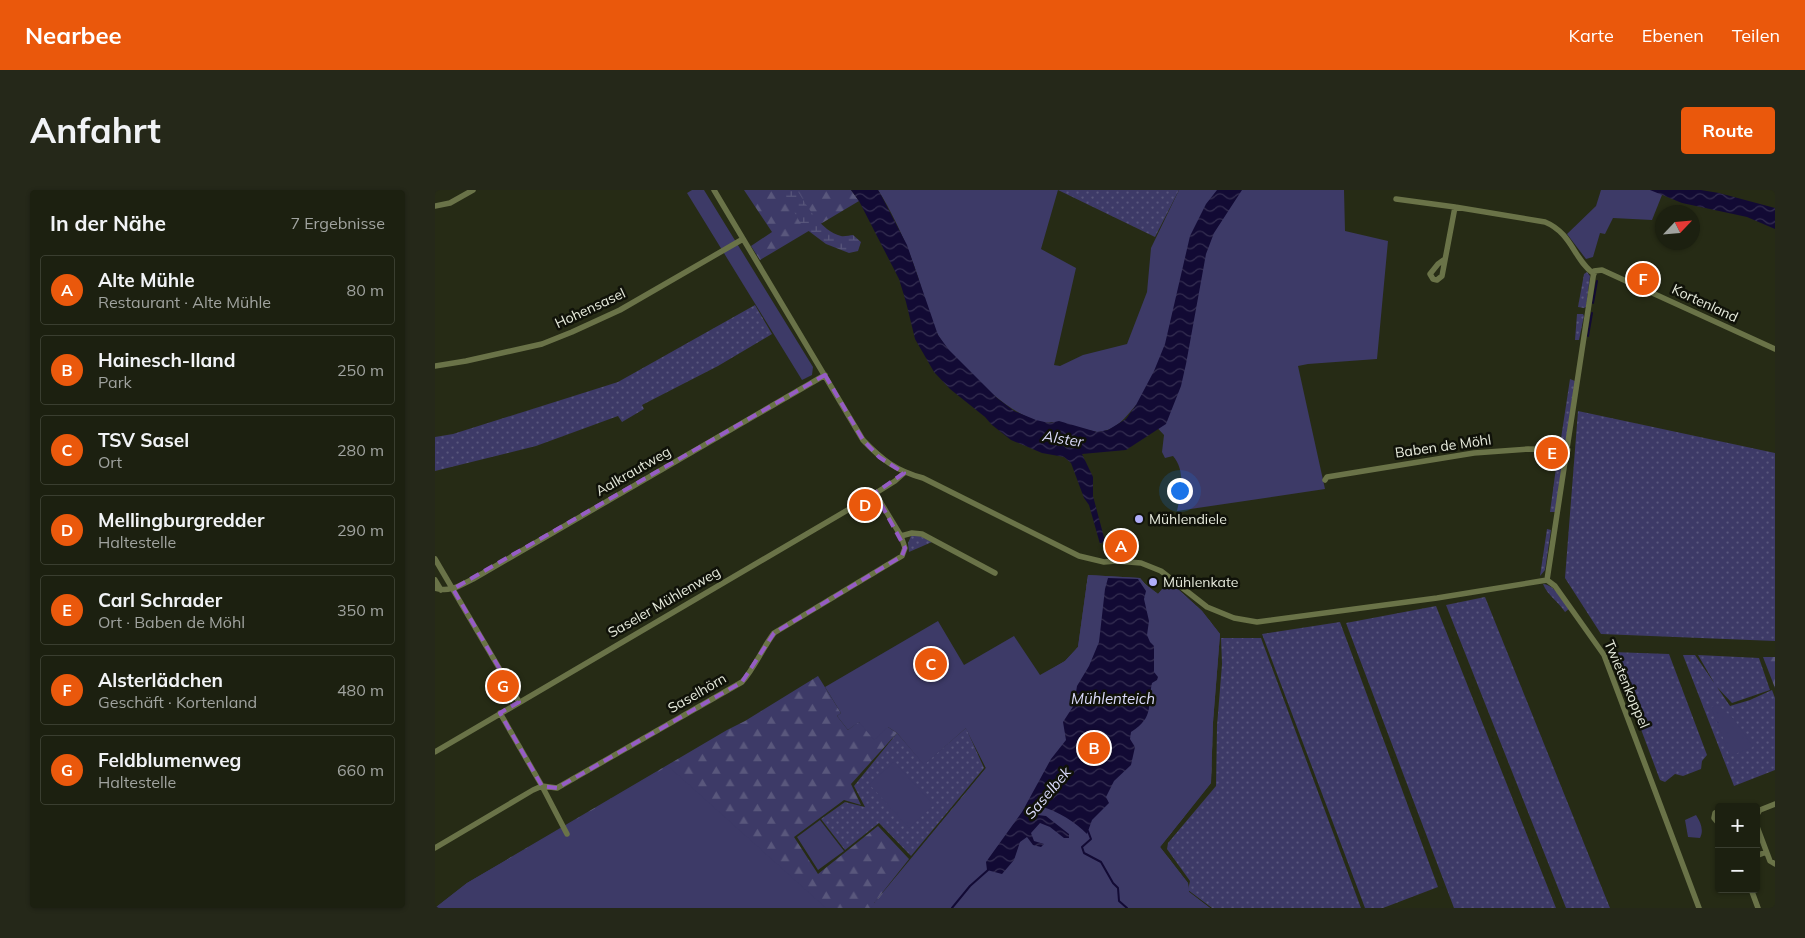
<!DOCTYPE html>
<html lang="de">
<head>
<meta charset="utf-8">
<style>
  :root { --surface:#1c2010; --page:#252819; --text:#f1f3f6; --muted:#a0a39f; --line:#3a3e30; --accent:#ea580c }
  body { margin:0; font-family:Mulish,sans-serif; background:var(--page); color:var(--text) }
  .controls { position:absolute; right:15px; bottom:15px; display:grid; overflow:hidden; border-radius:5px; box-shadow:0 1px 4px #0004 }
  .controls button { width:45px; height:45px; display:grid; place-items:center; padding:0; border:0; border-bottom:1px solid var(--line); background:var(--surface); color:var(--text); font:25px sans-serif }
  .compass { position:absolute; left:1220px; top:15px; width:45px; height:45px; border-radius:50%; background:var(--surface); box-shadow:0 1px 4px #0004; rotate:64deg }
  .you { position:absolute; left:744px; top:300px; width:18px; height:18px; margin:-12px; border:4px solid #fff; border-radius:50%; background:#1a73e8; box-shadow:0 0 0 8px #1a73e833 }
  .badge { display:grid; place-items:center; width:32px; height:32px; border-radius:50%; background:var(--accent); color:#fff; font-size:16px; font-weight:700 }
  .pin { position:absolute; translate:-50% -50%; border:2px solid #fff; box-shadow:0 1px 5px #0006 }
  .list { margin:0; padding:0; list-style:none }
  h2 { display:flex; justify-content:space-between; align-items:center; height:65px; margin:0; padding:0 20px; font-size:21px }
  h2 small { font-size:16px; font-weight:400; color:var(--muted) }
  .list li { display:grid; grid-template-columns:32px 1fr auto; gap:15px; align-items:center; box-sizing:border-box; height:70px; margin:0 10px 10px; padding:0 10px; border:1px solid var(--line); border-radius:5px }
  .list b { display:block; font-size:19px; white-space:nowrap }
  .list p { margin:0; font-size:16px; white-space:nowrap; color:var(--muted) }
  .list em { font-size:16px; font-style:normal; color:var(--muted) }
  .map { position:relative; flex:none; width:1340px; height:718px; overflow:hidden; border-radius:5px }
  header { display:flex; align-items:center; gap:30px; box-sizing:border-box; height:70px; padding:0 25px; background:var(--accent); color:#fff }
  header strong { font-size:24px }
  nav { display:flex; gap:28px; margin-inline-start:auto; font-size:18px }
  .intro { display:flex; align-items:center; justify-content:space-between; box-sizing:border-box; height:120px; padding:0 30px }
  h1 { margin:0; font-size:35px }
  .button { padding:12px 22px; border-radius:5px; background:var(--accent); color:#fff; font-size:18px; font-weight:700 }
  main { display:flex; gap:30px; padding:0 30px }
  aside { flex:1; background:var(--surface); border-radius:5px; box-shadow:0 1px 4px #0004 }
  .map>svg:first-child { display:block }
  .grass { fill:url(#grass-dots) }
  .forest { fill:url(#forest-firs) }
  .wetland { fill:url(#wetland-marsh) }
  .park { fill:#3d3a67 }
  .water { fill:url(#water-waves) }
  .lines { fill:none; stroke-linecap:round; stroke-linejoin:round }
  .stream { stroke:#120a34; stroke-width:2 }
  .minor { stroke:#6a7348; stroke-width:5.5 }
  .marked { fill:none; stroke:#965cc6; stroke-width:4; stroke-dasharray:10 6; stroke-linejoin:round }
  .poi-dot { fill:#b0aefa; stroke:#101209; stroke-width:2 }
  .labels { text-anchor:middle; stroke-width:5; stroke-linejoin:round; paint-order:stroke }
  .street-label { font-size:14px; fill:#e7ebdd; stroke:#101209 }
  .poi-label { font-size:14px; fill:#e7ebdd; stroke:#101209; text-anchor:start }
  .water-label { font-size:15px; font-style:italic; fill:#dcdcfc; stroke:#101209 }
</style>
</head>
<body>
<header>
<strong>Nearbee</strong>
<nav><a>Karte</a><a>Ebenen</a><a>Teilen</a></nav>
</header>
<div class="intro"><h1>Anfahrt</h1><a class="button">Route</a></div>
<main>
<aside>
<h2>In der Nähe<small>7 Ergebnisse</small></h2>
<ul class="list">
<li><span class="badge">A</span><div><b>Alte Mühle</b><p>Restaurant · Alte Mühle</p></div><em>80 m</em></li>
<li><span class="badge">B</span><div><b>Hainesch-Iland</b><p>Park</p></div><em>250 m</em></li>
<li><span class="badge">C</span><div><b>TSV Sasel</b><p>Ort</p></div><em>280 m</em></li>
<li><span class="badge">D</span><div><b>Mellingburgredder</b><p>Haltestelle</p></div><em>290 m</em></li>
<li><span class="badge">E</span><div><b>Carl Schrader</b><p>Ort · Baben de Möhl</p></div><em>350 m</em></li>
<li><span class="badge">F</span><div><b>Alsterlädchen</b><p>Geschäft · Kortenland</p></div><em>480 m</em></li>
<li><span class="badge">G</span><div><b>Feldblumenweg</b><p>Haltestelle</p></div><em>660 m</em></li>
</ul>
</aside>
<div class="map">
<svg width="1340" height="718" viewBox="0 0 1340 718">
  <defs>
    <pattern id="grass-dots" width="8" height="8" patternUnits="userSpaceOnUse" patternTransform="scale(1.25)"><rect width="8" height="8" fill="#3d3a67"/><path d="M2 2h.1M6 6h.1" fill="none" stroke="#59577c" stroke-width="1.8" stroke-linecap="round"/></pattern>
    <pattern id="forest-firs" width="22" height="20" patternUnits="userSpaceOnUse" patternTransform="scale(1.25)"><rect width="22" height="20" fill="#3d3a67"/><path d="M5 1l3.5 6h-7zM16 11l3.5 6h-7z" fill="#59577c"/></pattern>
    <pattern id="wetland-marsh" width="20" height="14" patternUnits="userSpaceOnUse" patternTransform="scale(1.25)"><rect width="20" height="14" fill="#3d3a67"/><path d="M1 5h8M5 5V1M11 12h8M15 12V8" fill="none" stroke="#59577c"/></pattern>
    <pattern id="water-waves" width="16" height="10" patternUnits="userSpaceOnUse" patternTransform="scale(1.25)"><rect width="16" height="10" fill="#120a34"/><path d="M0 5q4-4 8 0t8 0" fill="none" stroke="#342e51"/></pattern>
  </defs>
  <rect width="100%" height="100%" fill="#262b15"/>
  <path class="grass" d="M623,0H744L720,47Z
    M1152,82L1155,86L1151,117L1149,118L1143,117L1149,84Z
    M320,115L337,144L283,176L207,215L209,219L187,232L183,226L101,256L0,281V247L18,244L183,192Z
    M1142,124H1148L1149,126L1144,150H1140Z
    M1135,189L1140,191L1131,251L1125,255Z
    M1143,221L1340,263V451L1166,444L1130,388Z
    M1123,263L1126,267L1128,273L1120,322H1115Z
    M1112,339L1116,340L1110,380L1105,386Z
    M476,346H485L497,352L474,362L473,353Z
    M1108,394C1120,395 1127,410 1134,419L1130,422C1123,411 1113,406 1108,394Z
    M1050,407L1175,718H1131L1011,415Z
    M1001,416L1121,718H1019L911,433Z
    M905,432L1003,697L948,718H930L827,444Z
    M786,448H826L926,718H777L753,700L755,691L732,659L733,653L781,596L782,536L787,474Z
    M1177,462L1234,464L1272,565L1267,571L1266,579L1248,586L1240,584L1230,592L1225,590Z
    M1248,465H1260L1295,516L1315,510L1337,500L1340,508V580L1299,596Z
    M1263,465L1324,468L1335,500L1297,513L1281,496Z
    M531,538L549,578L476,666L444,633L410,660L386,629L410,612L430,617L419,596L462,543L489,574Z"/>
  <path class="forest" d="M309,0H416L424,11L325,70L316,56L337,42Z
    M653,385L705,388L710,394L723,404L734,391L767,421L785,444L778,532L776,593L725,657L753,693L754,702L775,718H0L32,693L292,540L310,531L383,486L406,523L402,526L413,540L423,532L453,537L462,543L416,594L426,615L409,610L359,647L383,684L443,636L474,669L439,713L551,578L528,533L630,471L643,457Z
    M1328,467H1340V498Z"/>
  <path class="wetland" d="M347,0H362C372,16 386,41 406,46C409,47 415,45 418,45L426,52L423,61L414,63L391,54L367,36Z"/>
  <path class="park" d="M257,0H269L378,177L377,185L367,190L252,3Z
    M443,0H623L606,59L641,78L619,175L625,176L648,165L692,154L712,102L716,58L744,0H909L910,41L953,51L942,169L873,174L863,176L890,299L742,321C746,303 751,281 738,266L730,268L727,262L729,245L701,215C690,228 681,241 662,242L618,232C588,241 516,170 503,145C493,127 489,106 483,87C473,57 460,27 443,0Z
    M1166,0H1238L1227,5L1217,30L1178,28L1170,44L1165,43L1158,67L1151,69L1132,44L1161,16Z
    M653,385L705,388L710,394L723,404L734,391L767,421L785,444L778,532L776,593L725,657L753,693L754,702L775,718H436L551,578L531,538L489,575L462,543L453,537L439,550L424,532L413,540L402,526L406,523L390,497L503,431L529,475L579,446L605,485L630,471L643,457Z
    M1283,515L1299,529L1318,557L1295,566L1276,517Z
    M459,572L499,615L474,638L434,594Z
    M233,576L391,718H0L32,693Z
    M1261,625C1266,633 1269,640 1265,648L1253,647L1250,630Z
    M385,630L409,661L383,680L362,647Z"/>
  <path class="water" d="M416,0H443L446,5L472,55L503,145L514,160L562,208L579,221L601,230L614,233L624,231L662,242L673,240L691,229L701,215L719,181L730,154L755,46L771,14L782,0H807L779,43L771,64L751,174L746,196L731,234L691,260L647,264L658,287V306L670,351L665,354L654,315L649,308L636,273L629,267L607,263L576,250L557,235L550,227L515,199L499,182L480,149L471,112L464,89L424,11Z
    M1215,0H1266L1284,3L1340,18V39L1312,27L1247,13Z
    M673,388L703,389L711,401L709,409L714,431L712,445L715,452L719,456V482L723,487L722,490L717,493C712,515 720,527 696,542L695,549L700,557L696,575L679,591L671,607L674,613L657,630L652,644C640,632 623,621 607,617L601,621L603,625L611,626L634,644V648H629L615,637L605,633L596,643L599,651L609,654L606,657L598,655L592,647L585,652L579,670L567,684L552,680L551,672L587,622L616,569L631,550L628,532L639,515L642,496L654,476L664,452L670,399Z"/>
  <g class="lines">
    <path class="stream" d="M1158,113L1162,91
      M1153,146L1157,123
      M653,641L656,649L647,657L649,663L666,672L678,693L683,698L684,711L692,718
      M517,718L535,696L553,680"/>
    <path class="minor" d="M279,0L428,250C446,269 461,281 488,288L644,366L669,372L681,371L706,373L726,381L772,417L799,428L822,432L1002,408L1112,390
      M961,9L1020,17L1110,32C1137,43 1139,70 1159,84
      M0,16L15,13L38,0
      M1010,69L1003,74L995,84L998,89L1002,90L1007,86L1020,17
      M0,176L31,171L107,154L137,142L185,120L308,49
      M890,290L892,287L1039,263L1093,259L1133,260
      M466,346L477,343L487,344L560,383
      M0,369L84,512
      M0,390L6,400
      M0,398C15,403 25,395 38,389L390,185
      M65,523L107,596L132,644
      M0,562L428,311L460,291L469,283
      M1284,621L1280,623L1279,628L1284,634
      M1321,626L1325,620L1340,614
      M1321,634L1335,671L1340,674
      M0,658L98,600L107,596L122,598L307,492C320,477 327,459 339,443L467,366L470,358L466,346L440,303
      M1321,666L1331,662
      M1316,699L1323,718
      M1264,718L1169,465L1120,396L1112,390L1159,81L1167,80L1340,159"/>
  </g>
  <path class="marked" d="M390,185L428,250L444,267L469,283L440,303L470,358L467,366L339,443L307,492L122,598L107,596L65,523L84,512L18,399Z"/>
  <g class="poi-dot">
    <circle cx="704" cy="329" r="5"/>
    <circle cx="718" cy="392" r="5"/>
  </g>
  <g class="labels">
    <g class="street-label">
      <text transform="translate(1270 113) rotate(25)" y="5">Kortenland</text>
      <text transform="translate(155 118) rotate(-25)" y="5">Hohensasel</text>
      <text transform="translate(1008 256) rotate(-8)" y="5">Baben de Möhl</text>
      <text transform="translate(198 281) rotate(-30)" y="5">Aalkrautweg</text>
      <text transform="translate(229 412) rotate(-30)" y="5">Saseler Mühlenweg</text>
      <text transform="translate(1192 494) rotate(67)" y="5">Twietenkoppel</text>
      <text transform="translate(262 503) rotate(-30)" y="5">Saselhörn</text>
    </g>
    <g class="poi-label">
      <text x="714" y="334">Mühlendiele</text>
      <text x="728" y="397">Mühlenkate</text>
    </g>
    <g class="water-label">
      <text transform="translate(628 249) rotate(9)" y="5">Alster</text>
      <text x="678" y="514">Mühlenteich</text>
      <text transform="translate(613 603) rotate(-50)" y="5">Saselbek</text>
    </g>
  </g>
</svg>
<div class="controls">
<button>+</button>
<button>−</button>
</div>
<svg class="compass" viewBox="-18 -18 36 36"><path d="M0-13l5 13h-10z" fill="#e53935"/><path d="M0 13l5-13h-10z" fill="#a0a39f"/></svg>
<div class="you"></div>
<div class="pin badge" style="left:686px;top:356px">A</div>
<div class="pin badge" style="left:659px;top:558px">B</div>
<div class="pin badge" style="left:496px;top:474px">C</div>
<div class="pin badge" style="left:430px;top:315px">D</div>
<div class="pin badge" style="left:1117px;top:263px">E</div>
<div class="pin badge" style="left:1208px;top:89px">F</div>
<div class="pin badge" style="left:68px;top:496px">G</div>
</div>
</main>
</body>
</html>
